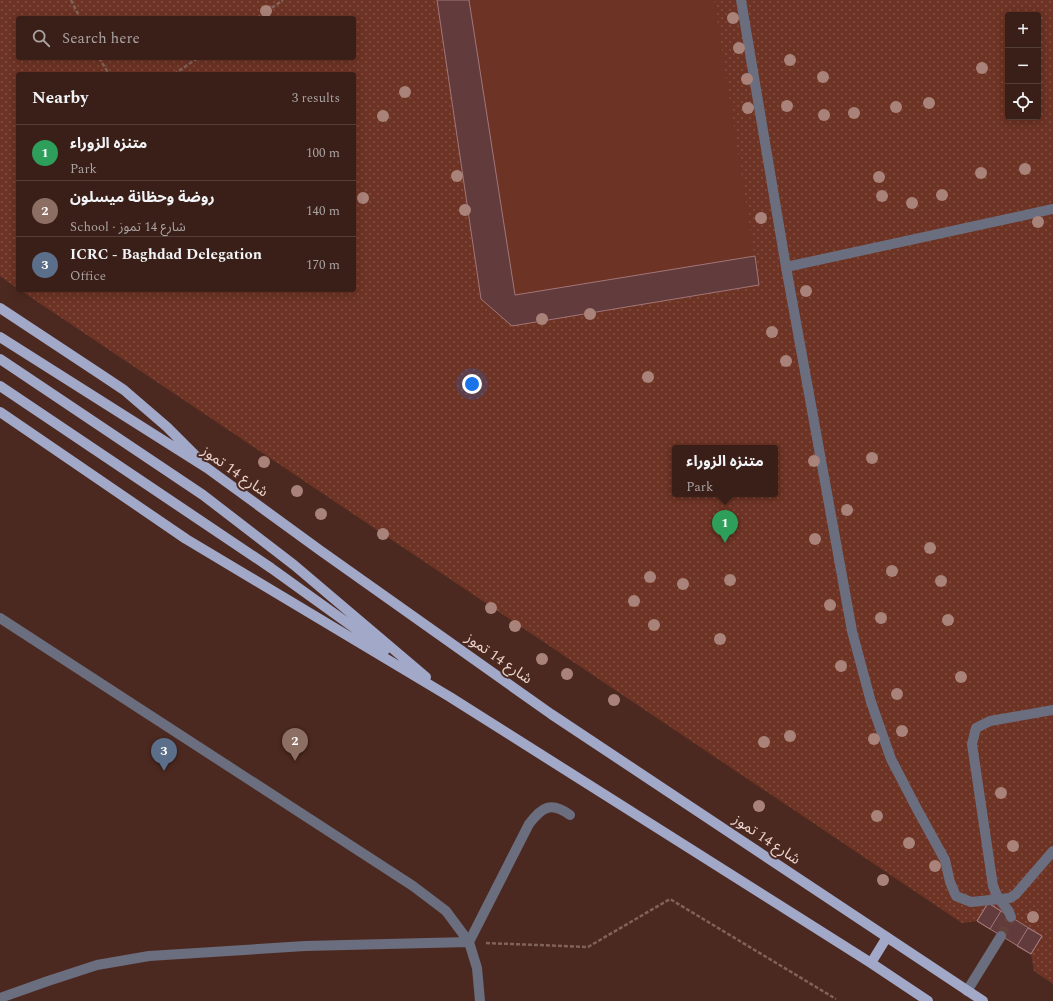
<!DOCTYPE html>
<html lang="en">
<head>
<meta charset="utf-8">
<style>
  :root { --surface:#391f18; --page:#442c25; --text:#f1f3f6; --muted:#aba2a2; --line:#533d37; --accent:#58c9e3 }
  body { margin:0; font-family:Spectral,"Noto Sans Arabic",serif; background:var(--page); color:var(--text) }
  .controls { position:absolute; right:12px; top:12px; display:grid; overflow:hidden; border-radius:4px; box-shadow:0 2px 10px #0003 }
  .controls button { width:36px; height:36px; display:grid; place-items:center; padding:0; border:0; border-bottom:1px solid var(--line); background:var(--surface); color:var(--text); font:20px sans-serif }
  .you { position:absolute; left:472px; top:384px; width:14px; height:14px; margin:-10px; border:3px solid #fff; border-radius:50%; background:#1a73e8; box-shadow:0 0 0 6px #1a73e833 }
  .badge { display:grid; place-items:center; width:26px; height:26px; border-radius:50%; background:var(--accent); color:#fff; font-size:13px; font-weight:700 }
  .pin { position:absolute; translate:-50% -33px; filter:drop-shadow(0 1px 2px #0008) }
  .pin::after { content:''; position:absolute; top:21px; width:14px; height:12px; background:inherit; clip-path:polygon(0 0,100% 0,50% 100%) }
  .popup { position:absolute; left:672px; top:445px; width:106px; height:52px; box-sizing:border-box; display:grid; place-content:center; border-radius:4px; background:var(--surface); filter:drop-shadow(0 1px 3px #0005); font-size:13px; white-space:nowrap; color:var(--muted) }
  .popup b { font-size:15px; color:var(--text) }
  .popup::after { content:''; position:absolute; left:50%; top:100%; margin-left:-8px; border:8px solid transparent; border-top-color:var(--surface) }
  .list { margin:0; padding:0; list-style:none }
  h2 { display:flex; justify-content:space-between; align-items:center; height:52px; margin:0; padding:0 16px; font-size:17px }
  h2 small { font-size:13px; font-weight:400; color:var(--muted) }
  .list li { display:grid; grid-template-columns:26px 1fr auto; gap:12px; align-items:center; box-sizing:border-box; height:56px; padding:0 16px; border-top:1px solid var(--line) }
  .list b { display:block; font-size:15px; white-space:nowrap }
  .list p { margin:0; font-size:13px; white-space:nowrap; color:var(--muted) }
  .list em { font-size:13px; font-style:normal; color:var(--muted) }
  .icon { flex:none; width:22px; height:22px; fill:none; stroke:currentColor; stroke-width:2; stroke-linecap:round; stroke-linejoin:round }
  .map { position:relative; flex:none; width:1053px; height:1001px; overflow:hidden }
  .search { position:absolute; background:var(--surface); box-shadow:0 2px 10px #0003; left:16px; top:16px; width:340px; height:44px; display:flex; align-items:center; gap:10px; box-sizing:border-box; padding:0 14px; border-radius:4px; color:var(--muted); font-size:15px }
  .panel { position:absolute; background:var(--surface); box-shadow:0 2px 10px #0003; left:16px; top:72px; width:340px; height:220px; border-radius:4px }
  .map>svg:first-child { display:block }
  .green { fill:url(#green-dots); fill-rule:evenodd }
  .pitch { fill:#6d3324 }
  .building { fill:#623b3d; stroke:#a27678 }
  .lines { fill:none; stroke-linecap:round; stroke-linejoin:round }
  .minor-tunnel { stroke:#64423a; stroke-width:10; stroke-dasharray:10 5; stroke-linecap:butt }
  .path { stroke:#81625a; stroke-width:2.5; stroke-dasharray:4 2; stroke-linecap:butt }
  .minor { stroke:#6b6e7e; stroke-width:10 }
  .major { stroke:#a1a8c8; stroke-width:10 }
  .tree { fill:#a98379 }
  .labels { text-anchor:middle; stroke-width:4; stroke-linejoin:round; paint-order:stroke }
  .street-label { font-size:15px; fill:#ead3cd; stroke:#4c2920 }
</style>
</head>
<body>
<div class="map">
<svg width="1053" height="1001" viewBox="0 0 1053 1001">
  <defs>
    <pattern id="green-dots" width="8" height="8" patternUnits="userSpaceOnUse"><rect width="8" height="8" fill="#6d3324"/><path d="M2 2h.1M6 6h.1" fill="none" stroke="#825043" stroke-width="1.8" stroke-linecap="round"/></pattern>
  </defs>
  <rect width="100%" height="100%" fill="#4c2920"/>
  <path class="green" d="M0,0H1053V984L1034,971L1031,954L977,921L962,923L20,290H354V74H18V289L0,276ZM1008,15H1038V117H1008ZM18,18H354V58H18ZM675,448H775V494H675Z"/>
  <path class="pitch" d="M437,0H714L759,285L512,326L481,299Z"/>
  <path class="building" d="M437,0H469L515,295L755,256L759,285L512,326L481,299Z
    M988,903L1042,936L1031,954L977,921Z
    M988,903L1001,911L990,929L977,921Z
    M1028,928L1042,936L1031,954L1017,946Z"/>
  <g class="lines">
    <path class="minor-tunnel" d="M1001,936L1011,917"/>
    <path class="path" d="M71,0L80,18
      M257,18L283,0
      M99,58L109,74
      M174,74L198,58
      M486,943L588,947L670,899L836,999"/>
    <path class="minor" d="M741,0L786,267L1053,209
      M786,267L852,631L871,702L891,759L917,809L945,860L950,882L956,896L971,902L1010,898L1016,894L1053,851
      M0,618L413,886L446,911L469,942L477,968L480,1001
      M1011,917L1008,910L998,898L993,886L972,744L976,728L990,721L1053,710
      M469,942L529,824C542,807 551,801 570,815
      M967,991L1001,936
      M0,998L48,981L97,965L149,956L305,946L469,942"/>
    <path class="major" d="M0,308L100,374L124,390L167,427L198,458
      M0,337L207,468L321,551L551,714L983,1001
      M0,359L203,495L294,565L426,677
      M0,386L271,568L385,650
      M0,412L186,539L450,697L871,963L928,1001
      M871,963L887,937"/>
  </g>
  <g class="tree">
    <circle cx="266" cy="11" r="6"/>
    <circle cx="733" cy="18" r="6"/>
    <circle cx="739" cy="48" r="6"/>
    <circle cx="790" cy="60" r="6"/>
    <circle cx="982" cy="68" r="6"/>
    <circle cx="823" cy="77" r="6"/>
    <circle cx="747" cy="79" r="6"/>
    <circle cx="405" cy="92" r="6"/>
    <circle cx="929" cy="103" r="6"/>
    <circle cx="787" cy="106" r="6"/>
    <circle cx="896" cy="107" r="6"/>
    <circle cx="748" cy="108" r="6"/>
    <circle cx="854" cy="113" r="6"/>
    <circle cx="824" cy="115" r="6"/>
    <circle cx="383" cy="116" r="6"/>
    <circle cx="1025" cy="169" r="6"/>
    <circle cx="981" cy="173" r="6"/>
    <circle cx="457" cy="176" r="6"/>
    <circle cx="879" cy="177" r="6"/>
    <circle cx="942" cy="195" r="6"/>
    <circle cx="882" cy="196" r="6"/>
    <circle cx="363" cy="198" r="6"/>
    <circle cx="912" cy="203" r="6"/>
    <circle cx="465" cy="210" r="6"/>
    <circle cx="761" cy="218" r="6"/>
    <circle cx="1038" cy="222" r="6"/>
    <circle cx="806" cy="291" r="6"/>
    <circle cx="590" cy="314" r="6"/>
    <circle cx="542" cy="319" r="6"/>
    <circle cx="772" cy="332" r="6"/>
    <circle cx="786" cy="361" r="6"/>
    <circle cx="648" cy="377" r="6"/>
    <circle cx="872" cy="458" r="6"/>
    <circle cx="814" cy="461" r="6"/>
    <circle cx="264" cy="462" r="6"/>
    <circle cx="297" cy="491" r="6"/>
    <circle cx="847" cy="510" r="6"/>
    <circle cx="321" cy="514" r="6"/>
    <circle cx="383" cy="534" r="6"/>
    <circle cx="815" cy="539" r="6"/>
    <circle cx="930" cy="548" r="6"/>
    <circle cx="892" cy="571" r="6"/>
    <circle cx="650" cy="577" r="6"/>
    <circle cx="730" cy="580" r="6"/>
    <circle cx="941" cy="581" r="6"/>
    <circle cx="683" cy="584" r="6"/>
    <circle cx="634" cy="601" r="6"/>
    <circle cx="830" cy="605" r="6"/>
    <circle cx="491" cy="608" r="6"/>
    <circle cx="881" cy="618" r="6"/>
    <circle cx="948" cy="620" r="6"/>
    <circle cx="654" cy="625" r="6"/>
    <circle cx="515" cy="626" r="6"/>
    <circle cx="720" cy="639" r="6"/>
    <circle cx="542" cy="659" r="6"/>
    <circle cx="841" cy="666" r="6"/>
    <circle cx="567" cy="674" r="6"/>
    <circle cx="961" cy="677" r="6"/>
    <circle cx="897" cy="694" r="6"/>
    <circle cx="614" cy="700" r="6"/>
    <circle cx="902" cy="731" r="6"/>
    <circle cx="790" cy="736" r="6"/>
    <circle cx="874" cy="739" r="6"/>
    <circle cx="764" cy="742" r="6"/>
    <circle cx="1001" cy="793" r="6"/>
    <circle cx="759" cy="806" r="6"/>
    <circle cx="877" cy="816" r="6"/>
    <circle cx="909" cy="843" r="6"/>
    <circle cx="1013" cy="846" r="6"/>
    <circle cx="935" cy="866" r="6"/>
    <circle cx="883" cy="880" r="6"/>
    <circle cx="1033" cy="917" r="6"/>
  </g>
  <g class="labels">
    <g class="street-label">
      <text transform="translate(235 471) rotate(35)" y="5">شارع 14 تموز</text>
      <text transform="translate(499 658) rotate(35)" y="5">شارع 14 تموز</text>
      <text transform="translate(767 839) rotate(34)" y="5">شارع 14 تموز</text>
    </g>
  </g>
</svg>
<div class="controls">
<button>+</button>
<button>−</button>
<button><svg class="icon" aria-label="locate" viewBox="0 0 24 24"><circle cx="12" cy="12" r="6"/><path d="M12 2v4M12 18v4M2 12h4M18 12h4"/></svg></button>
</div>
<div class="you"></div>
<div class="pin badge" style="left:725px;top:543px;background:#2e9e5b">1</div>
<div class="popup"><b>متنزه الزوراء</b>Park</div>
<div class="pin badge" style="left:295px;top:761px;background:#8d6e63">2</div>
<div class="pin badge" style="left:164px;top:771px;background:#5c6f8a">3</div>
<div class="search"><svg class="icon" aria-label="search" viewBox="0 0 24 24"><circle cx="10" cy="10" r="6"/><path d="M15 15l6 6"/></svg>Search here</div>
<section class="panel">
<h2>Nearby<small>3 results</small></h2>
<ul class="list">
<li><span class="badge" style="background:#2e9e5b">1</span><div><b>متنزه الزوراء</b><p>Park</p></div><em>100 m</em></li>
<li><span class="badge" style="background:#8d6e63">2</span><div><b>روضة وحظانة ميسلون</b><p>School · شارع 14 تموز</p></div><em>140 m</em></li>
<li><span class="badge" style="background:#5c6f8a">3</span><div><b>ICRC - Baghdad Delegation</b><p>Office</p></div><em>170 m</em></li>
</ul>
</section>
</div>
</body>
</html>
